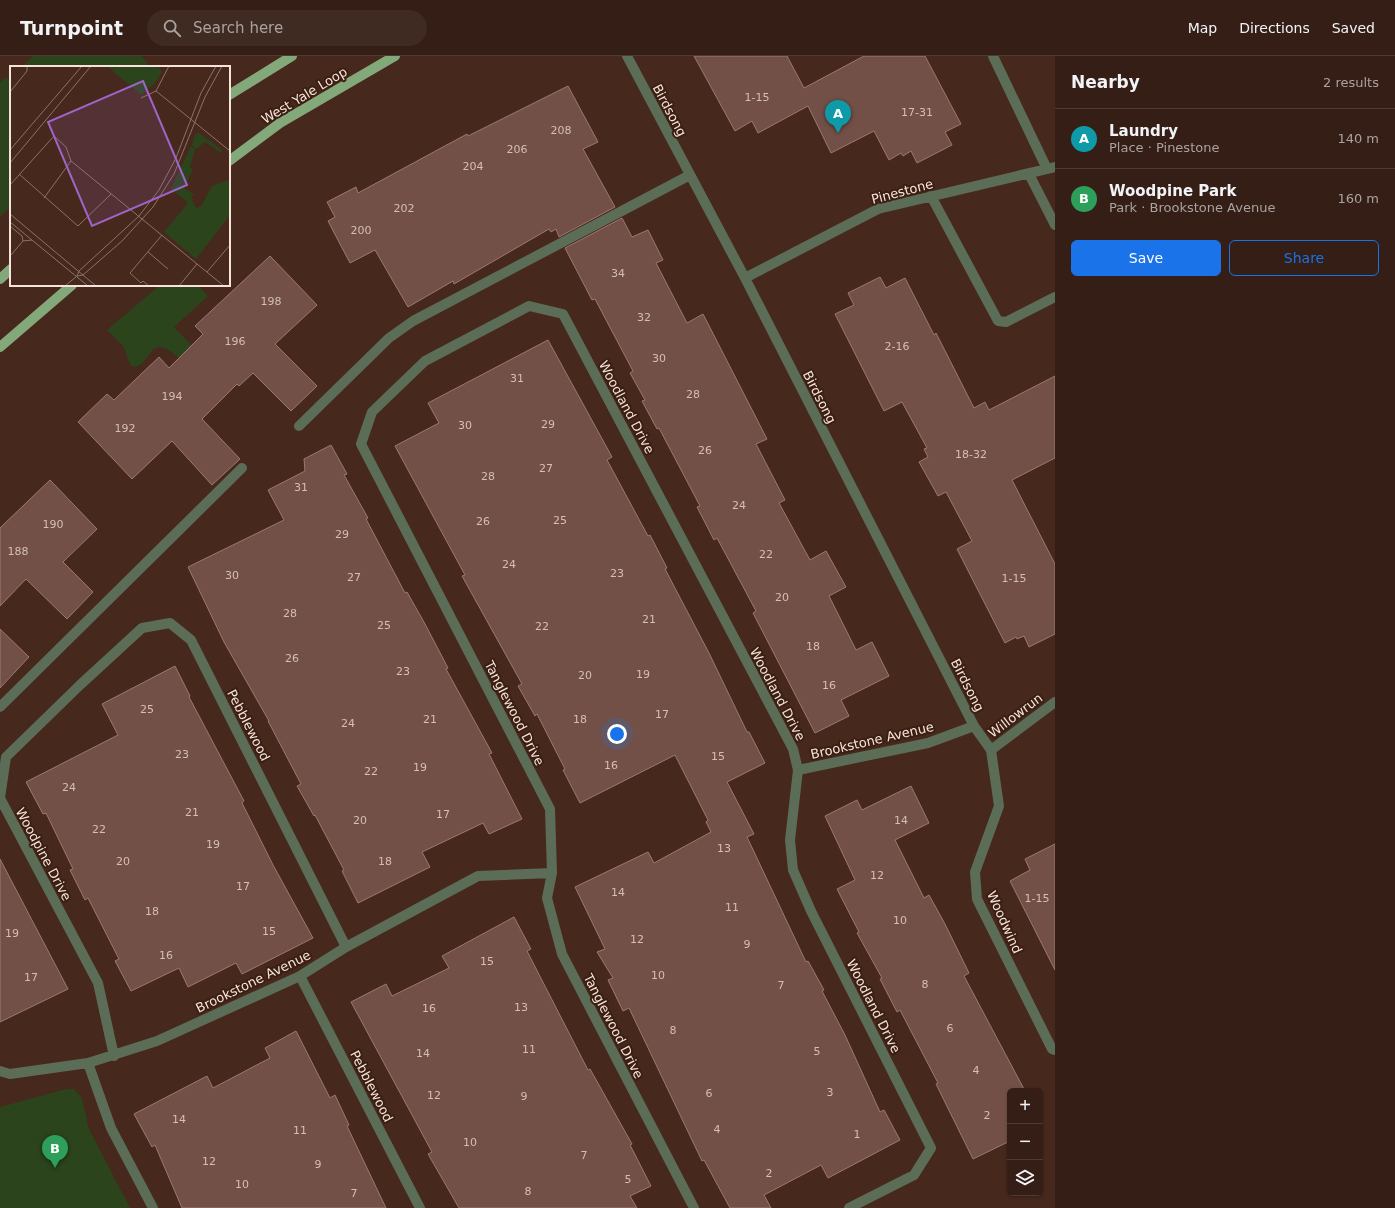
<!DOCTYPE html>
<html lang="en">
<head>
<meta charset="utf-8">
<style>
  :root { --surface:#341e15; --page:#3f2b22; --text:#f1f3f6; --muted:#a9a2a0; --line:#4e3c34; --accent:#1a73e8 }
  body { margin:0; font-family:"DejaVu Sans",sans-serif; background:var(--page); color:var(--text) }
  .controls { position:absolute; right:12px; bottom:12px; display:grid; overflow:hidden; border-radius:6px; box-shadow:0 1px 3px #0004 }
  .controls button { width:36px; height:36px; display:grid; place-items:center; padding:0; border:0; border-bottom:1px solid var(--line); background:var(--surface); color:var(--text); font:20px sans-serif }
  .you { position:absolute; left:617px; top:678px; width:14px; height:14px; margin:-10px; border:3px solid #fff; border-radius:50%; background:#1a73e8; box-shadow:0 0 0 6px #1a73e833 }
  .badge { display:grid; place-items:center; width:26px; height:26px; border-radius:50%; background:var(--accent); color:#fff; font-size:13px; font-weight:700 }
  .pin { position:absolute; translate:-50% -33px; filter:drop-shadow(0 1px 2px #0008) }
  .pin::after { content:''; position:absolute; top:21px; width:14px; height:12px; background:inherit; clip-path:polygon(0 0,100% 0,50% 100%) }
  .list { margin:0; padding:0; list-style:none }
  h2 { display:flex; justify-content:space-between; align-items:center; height:52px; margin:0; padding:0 16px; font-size:17px }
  h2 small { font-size:13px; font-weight:400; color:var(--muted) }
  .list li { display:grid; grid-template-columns:26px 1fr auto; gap:12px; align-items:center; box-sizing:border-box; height:60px; padding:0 16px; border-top:1px solid var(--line) }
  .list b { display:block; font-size:15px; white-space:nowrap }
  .list p { margin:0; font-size:13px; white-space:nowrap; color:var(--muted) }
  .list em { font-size:13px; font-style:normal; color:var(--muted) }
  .actions { display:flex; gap:8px; padding:12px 16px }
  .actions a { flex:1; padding:9px 0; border:1px solid var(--accent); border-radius:6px; text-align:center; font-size:14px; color:var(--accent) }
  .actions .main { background:var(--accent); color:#fff }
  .icon { flex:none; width:22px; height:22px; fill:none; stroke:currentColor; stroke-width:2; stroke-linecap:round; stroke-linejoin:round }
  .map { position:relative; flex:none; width:1055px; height:1152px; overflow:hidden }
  header { display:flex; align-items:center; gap:24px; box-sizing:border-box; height:56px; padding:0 20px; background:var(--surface); border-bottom:1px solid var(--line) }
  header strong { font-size:19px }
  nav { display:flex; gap:22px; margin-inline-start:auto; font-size:14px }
  .search { width:280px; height:36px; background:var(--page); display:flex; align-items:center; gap:10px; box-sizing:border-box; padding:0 14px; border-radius:22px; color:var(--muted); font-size:15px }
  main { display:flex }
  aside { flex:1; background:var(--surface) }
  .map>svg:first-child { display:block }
  .green { fill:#2b441c }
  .building { fill:#725048; stroke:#9d7870 }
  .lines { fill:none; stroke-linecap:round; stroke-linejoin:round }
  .minor { stroke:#5b6d57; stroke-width:10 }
  .major { stroke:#83a87a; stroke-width:10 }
  .labels { text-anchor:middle; stroke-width:4; stroke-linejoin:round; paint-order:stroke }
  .number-label { font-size:11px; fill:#d5beb6 }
  .street-label { font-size:13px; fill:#f6e3db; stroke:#3b1f12 }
  .inset-road { fill:none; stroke:#8c7368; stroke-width:1 }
  .view { fill:#a063c7; fill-opacity:0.15; stroke:#a063c7; stroke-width:2 }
  .inset-edge { fill:none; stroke:#f6e3db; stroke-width:2 }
</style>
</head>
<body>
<header>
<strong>Turnpoint</strong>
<div class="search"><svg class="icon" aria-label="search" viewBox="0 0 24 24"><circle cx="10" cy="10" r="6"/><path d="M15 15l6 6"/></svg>Search here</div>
<nav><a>Map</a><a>Directions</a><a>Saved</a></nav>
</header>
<main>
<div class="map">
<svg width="1055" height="1152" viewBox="0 0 1055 1152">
  <rect width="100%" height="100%" fill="#46281c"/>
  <path class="green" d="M33,0H142L150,11H22Z
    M6,21L9,24L11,22V151L0,160V26Z
    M160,229H198L208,240L174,271L192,290L184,307C146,267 152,316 131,310L123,290L107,274Z
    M66,1033H74L82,1042L89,1073L130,1152H0V1051Z"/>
  <path class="building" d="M694,0H787L804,32L864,0H925L961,68L945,76L952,89L917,107L911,95L903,100L901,97L889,104L874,75L831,97L808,50L758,77L752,65L735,75Z
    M568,30L598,86L583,93L615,151L559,181L556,173L551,176L549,173L454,228L453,225L408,251L375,194L350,207L328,165L335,161L327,146L356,131L358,137L467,78L468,80Z
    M622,162L632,181L648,174L663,204L656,207L687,267L703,258L767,383L756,388L785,444L779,447L810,504L826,495L846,531L829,540L856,594L872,586L889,620L841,644L849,660L815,677L753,557L756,555L717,482L714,484L697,451L700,450L659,372L657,373L642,345L645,344L630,317L633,315L595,243L592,244L565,192Z
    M270,200L317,249L275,288L317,330L291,355L253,317L239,330L237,328L202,363L240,403L212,429L172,385L132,423L78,366L107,338L114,344L159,301L169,312L203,278L195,270Z
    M880,221L886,232L905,222L934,279L936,277L974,352L985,346L989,354L1055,320V402L1012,424L1055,508V578L1029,591L1024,580L1017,583L1016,581L1005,587L957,493L972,485L946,436L938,440L919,406L928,401L924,393L927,392L902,346L884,355L835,258L854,249L848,237Z
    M548,284L612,401L607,404L648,480L650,479L667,512L665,513L709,597L747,676H749L765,707L727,726L754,778L747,781L806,906L808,905L824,934L822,935L845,979L880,1056L884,1054L900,1084L828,1122L821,1109L764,1139L771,1152H730L704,1104L702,1105L629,952L623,955L608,924L613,922L597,896L605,893L575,831L648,796L654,807L711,776L706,766L708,764L675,699L580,747L563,714L565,713L537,658L535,660L518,630L522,628L462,520L465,519L395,390L439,367L428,347Z
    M331,389L347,418L344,419L368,462L366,463L405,537L407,536L425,568L448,612L446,613L492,697L489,698L522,763L489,778L483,767L422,796L430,811L358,847L342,815L344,814L315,759L314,760L297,730L301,728L268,665H269L224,586L188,511L284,464L268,434L305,415L304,403Z
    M50,424L97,473L63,506L93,536L67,563L26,523L0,550V472Z
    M0,573L29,601L0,632Z
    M175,610L190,640L189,641L244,745L242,747L273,809L313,882L242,918L236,907L188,931L179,912L131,935L115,905L119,903L88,842L85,844L70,814L73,813L46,757L43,758L26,726L118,679L102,648Z
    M911,730L929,767L895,784L924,842L929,839L945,868L969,917L964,920L1025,1035H1010V1085L973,1103L936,1028L938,1027L900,954L897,956L880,923L882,922L857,877L859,876L837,833L855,824L825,760L857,744L862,754Z
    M1055,788V914L1010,825L1030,814L1025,803Z
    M0,803L68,933L0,966Z
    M514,861L531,893L527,895L588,1014L590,1013L632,1088L630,1089L651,1130L630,1140L637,1152H459L428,1098L432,1096L351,946L386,928L392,940L449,912L442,900Z
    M296,975L330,1042L335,1039L349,1069L347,1070L386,1152H182L155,1089L152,1091L134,1058L207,1020L213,1032L270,1002L265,992Z"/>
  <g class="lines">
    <path class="minor" d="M627,0L745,222L974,670L991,694L999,750L975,816L977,843L1052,993L1055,994
      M993,0L1047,113
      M1029,118L1055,169
      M931,140L998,265L1006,266L1055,241
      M745,222L878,153L1055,111
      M299,370L389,282L413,265L690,119
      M0,651L242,412
      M991,694L1055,646
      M798,714L928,687L974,670
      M300,920L420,1152
      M114,1000L98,927L0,742L6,701L80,629L142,572L170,567L191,584L346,891
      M88,1007L111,1072L153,1152
      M0,1015L10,1018L88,1007L157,985L300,920L346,891L478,820L552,817
      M694,1152L562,898L547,842L552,817L550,753L361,388L372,356L425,305L529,250L563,258L793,693L798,714L790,784L793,814L811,855L931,1092L914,1119L849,1152"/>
    <path class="major" d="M229,39L292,0
      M229,105L280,67L395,0
      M0,223L11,213
      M0,291L72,229"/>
  </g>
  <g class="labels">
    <g class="number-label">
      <text x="757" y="45">1-15</text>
      <text x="917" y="60">17-31</text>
      <text x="561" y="78">208</text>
      <text x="517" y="97">206</text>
      <text x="473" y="114">204</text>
      <text x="404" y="156">202</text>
      <text x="361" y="178">200</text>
      <text x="618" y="221">34</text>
      <text x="271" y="249">198</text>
      <text x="644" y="265">32</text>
      <text x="235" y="289">196</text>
      <text x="897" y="294">2-16</text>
      <text x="659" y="306">30</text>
      <text x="517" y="326">31</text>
      <text x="693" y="342">28</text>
      <text x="172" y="344">194</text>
      <text x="548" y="372">29</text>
      <text x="465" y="373">30</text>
      <text x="125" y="376">192</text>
      <text x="705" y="398">26</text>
      <text x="971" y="402">18-32</text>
      <text x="546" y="416">27</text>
      <text x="488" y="424">28</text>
      <text x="301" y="435">31</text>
      <text x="739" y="453">24</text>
      <text x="560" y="468">25</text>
      <text x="483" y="469">26</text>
      <text x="53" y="472">190</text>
      <text x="342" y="482">29</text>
      <text x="18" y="499">188</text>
      <text x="766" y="502">22</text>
      <text x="509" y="512">24</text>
      <text x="617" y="521">23</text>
      <text x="232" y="523">30</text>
      <text x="354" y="525">27</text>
      <text x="1014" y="526">1-15</text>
      <text x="782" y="545">20</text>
      <text x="290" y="561">28</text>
      <text x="649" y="567">21</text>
      <text x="384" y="573">25</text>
      <text x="542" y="574">22</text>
      <text x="813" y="594">18</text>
      <text x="292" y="606">26</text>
      <text x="403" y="619">23</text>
      <text x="643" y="622">19</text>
      <text x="585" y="623">20</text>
      <text x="829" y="633">16</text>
      <text x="147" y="657">25</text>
      <text x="662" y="662">17</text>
      <text x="430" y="667">21</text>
      <text x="580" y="667">18</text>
      <text x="348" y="671">24</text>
      <text x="182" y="702">23</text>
      <text x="718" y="704">15</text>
      <text x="611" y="713">16</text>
      <text x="420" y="715">19</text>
      <text x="371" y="719">22</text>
      <text x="69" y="735">24</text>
      <text x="192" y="760">21</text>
      <text x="443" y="762">17</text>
      <text x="360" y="768">20</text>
      <text x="901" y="768">14</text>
      <text x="99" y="777">22</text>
      <text x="213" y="792">19</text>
      <text x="724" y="796">13</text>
      <text x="123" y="809">20</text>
      <text x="385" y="809">18</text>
      <text x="877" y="823">12</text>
      <text x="243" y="834">17</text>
      <text x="618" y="840">14</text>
      <text x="1037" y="846">1-15</text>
      <text x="732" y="855">11</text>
      <text x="152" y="859">18</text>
      <text x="900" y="868">10</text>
      <text x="269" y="879">15</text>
      <text x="12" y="881">19</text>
      <text x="637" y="887">12</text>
      <text x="747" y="892">9</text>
      <text x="166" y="903">16</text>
      <text x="487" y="909">15</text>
      <text x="658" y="923">10</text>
      <text x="31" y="925">17</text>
      <text x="925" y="932">8</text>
      <text x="781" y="933">7</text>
      <text x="521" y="955">13</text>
      <text x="429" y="956">16</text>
      <text x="950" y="976">6</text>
      <text x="673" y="978">8</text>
      <text x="529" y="997">11</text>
      <text x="817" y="999">5</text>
      <text x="423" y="1001">14</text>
      <text x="976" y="1018">4</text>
      <text x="830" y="1040">3</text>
      <text x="709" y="1041">6</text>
      <text x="434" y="1043">12</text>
      <text x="524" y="1044">9</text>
      <text x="987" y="1063">2</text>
      <text x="179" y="1067">14</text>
      <text x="717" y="1077">4</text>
      <text x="300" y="1078">11</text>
      <text x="857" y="1082">1</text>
      <text x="470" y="1090">10</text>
      <text x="584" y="1103">7</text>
      <text x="209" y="1109">12</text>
      <text x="318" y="1112">9</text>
      <text x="769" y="1121">2</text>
      <text x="628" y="1127">5</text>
      <text x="242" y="1132">10</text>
      <text x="528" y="1139">8</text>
      <text x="354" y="1141">7</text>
    </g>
    <g class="street-label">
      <text transform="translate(304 39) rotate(-31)" y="5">West Yale Loop</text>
      <text transform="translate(670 54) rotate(62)" y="5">Birdsong</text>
      <text transform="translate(902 135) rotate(-15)" y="5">Pinestone</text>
      <text transform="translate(820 341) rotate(63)" y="5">Birdsong</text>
      <text transform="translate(627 351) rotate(62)" y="5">Woodland Drive</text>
      <text transform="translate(968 629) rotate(63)" y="5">Birdsong</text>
      <text transform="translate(778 638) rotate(62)" y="5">Woodland Drive</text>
      <text transform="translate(515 657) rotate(63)" y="5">Tanglewood Drive</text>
      <text transform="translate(1015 659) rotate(-37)" y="5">Willowrun</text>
      <text transform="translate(249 669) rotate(63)" y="5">Pebblewood</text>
      <text transform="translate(872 684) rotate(-13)" y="5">Brookstone Avenue</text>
      <text transform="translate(44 798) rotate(62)" y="5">Woodpine Drive</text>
      <text transform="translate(1005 866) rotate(66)" y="5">Woodwind</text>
      <text transform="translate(253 925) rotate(-26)" y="5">Brookstone Avenue</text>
      <text transform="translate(874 950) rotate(63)" y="5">Woodland Drive</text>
      <text transform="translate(614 970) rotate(63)" y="5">Tanglewood Drive</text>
      <text transform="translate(372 1030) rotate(63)" y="5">Pebblewood</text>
    </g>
  </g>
  <g transform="translate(10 10)">
    <rect width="220" height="220" fill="#46281c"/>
    <path d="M97,0H148L152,6L144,18L131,29ZM189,67L212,84L211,87L195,76L186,83L182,79L185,69ZM181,80L185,83L180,101L183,103L174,122L184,128L181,132L186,142L191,140L202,120L220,113V149L186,193L154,166L178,137L161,123Z" fill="#2b441c"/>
    <path class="inset-road" d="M146,25L220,85M0,26L17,5V0M131,32L146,25L159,0M0,84L72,0M0,97L81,0M9,108L68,160L101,128M0,119L44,70L56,81L61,95L214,220M34,132L61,95M0,148L86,220M0,156L78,220M0,160L12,170L13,175M138,186L158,203M0,190L13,175L22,174M197,206L220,179M67,210L69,205L129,150L149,124L166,92L191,27L206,0M55,220L67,210L73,209L112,175L143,141L164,108L195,31L212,0M139,220L133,215L131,217L120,207L152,169M169,220L187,198"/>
    <path class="view" d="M133,15L177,119L82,160L38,56Z"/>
    <rect width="220" height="220" class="inset-edge"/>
  </g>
</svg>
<div class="controls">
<button>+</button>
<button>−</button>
<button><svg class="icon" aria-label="layers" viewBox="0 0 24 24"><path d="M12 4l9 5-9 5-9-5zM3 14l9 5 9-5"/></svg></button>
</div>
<div class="you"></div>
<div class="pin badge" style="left:838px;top:77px;background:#0f9aa8">A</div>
<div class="pin badge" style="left:55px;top:1112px;background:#2e9e5b">B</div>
</div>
<aside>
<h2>Nearby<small>2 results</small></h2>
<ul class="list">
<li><span class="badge" style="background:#0f9aa8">A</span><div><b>Laundry</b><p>Place · Pinestone</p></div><em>140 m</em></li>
<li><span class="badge" style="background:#2e9e5b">B</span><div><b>Woodpine Park</b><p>Park · Brookstone Avenue</p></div><em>160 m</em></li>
</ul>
<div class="actions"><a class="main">Save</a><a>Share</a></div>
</aside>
</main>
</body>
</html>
